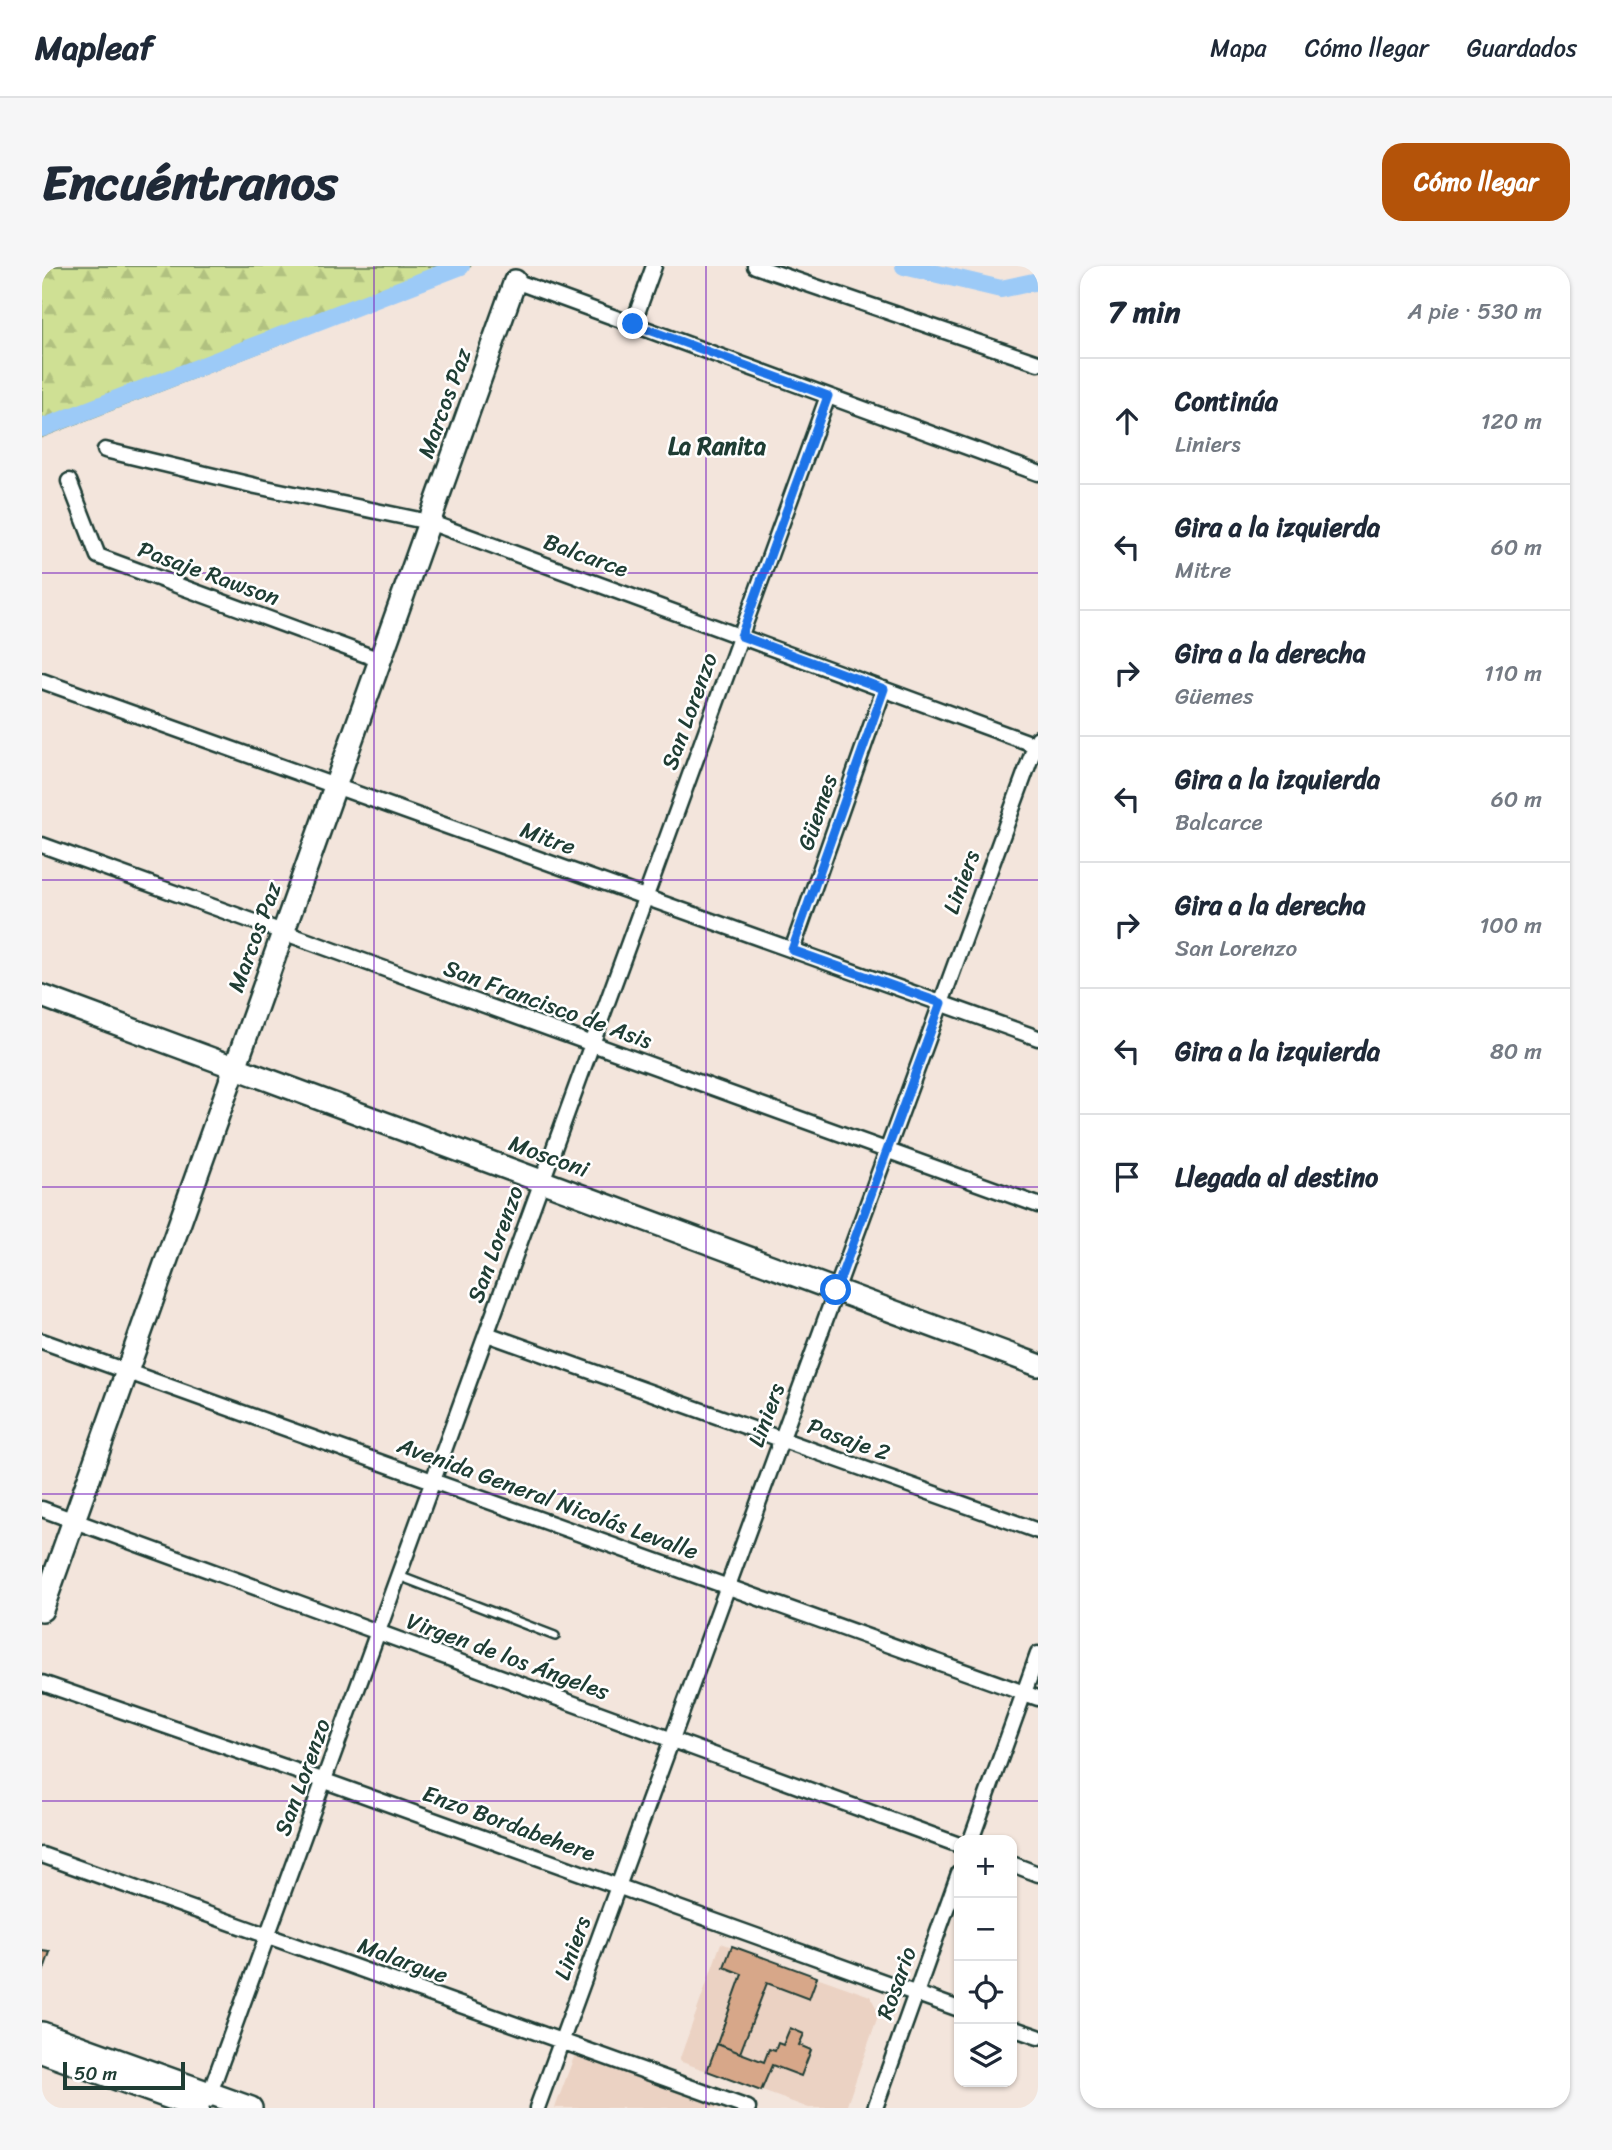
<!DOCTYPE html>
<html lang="es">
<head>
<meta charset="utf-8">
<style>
  :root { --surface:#fff; --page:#f6f6f7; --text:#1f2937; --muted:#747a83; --line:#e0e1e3; --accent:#b45309 }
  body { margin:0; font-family:Sriracha,sans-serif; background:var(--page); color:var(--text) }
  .controls { position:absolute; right:21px; bottom:21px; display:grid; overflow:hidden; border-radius:14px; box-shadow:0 2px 5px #0004 }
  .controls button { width:63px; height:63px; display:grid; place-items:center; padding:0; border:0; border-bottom:2px solid var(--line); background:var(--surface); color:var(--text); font:35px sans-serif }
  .scale { position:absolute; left:21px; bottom:18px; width:122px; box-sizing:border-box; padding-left:7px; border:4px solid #1f3d34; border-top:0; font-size:19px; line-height:24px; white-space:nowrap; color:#1f3d34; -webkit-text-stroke:5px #fff; paint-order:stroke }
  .stop { position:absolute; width:21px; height:21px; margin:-16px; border:5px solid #1a73e8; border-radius:50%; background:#fff }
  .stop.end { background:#1a73e8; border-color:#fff; box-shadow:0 2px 7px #0008 }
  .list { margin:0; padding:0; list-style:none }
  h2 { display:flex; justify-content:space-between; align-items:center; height:91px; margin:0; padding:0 28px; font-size:30px }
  h2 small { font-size:23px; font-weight:400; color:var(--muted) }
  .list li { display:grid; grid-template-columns:46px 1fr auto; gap:21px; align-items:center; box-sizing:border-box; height:126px; padding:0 28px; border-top:2px solid var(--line) }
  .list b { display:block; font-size:26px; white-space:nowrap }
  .list p { margin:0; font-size:23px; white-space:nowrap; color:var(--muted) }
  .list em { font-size:23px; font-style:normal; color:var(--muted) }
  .icon { flex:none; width:38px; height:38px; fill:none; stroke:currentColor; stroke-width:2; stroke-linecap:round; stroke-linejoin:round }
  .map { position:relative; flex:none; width:996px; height:1842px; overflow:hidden; border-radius:21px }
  header { display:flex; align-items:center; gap:42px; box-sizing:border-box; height:98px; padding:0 35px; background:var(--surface); border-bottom:2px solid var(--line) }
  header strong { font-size:33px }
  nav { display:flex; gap:38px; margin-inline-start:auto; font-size:24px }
  .intro { display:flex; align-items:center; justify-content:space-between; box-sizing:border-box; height:168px; padding:0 42px }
  h1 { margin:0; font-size:49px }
  .button { padding:18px 32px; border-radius:21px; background:var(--accent); color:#fff; font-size:24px; font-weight:700 }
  main { display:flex; gap:42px; padding:0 42px }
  aside { flex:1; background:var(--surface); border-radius:21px; box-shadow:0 2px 5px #0004 }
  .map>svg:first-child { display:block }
  .built { fill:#ebd2c3 }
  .forest { fill:url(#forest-firs); stroke:#778e64; stroke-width:2 }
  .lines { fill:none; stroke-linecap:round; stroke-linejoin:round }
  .canal { stroke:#9ccaf7; stroke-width:18 }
  .building { fill:#d7a789; stroke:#1f3d34; stroke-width:2 }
  .lane-casing { stroke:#1f3d34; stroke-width:12 }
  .street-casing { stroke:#1f3d34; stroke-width:19 }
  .secondary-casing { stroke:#1f3d34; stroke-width:26 }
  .lane { stroke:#fff; stroke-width:7 }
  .street { stroke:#fff; stroke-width:14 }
  .secondary { stroke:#fff; stroke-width:21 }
  .route { stroke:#1a73e8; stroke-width:9 }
  .grid { fill:none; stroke:#7b2cbf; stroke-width:2; stroke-opacity:0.55 }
  .labels { text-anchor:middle; stroke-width:5; stroke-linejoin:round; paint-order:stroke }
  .street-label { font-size:23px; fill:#1f3d34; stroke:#fff }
  .neighbourhood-label { font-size:24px; font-weight:bold; fill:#1f3d34; stroke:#fff }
</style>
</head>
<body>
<header>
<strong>Mapleaf</strong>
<nav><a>Mapa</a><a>Cómo llegar</a><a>Guardados</a></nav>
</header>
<div class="intro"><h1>Encuéntranos</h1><a class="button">Cómo llegar</a></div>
<main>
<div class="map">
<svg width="996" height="1842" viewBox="0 0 996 1842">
  <defs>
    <pattern id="forest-firs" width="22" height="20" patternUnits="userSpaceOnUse" patternTransform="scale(1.75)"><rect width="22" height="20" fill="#cfe094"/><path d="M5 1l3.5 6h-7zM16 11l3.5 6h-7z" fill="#b1c180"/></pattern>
  </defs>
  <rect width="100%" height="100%" fill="#f3e5dc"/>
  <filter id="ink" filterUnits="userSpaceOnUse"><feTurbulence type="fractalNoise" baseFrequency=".0143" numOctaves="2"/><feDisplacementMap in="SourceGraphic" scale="14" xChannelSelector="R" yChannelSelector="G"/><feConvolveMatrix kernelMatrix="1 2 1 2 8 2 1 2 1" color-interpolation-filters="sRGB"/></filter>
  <g filter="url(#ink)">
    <path class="built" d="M679,1677L828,1730L837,1747L804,1842H767L637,1795Z
      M533,1788L690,1842H513Z"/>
    <path class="forest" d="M0,0H429L249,74L0,171Z"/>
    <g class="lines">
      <path class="canal" d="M862,0L959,23L996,15
        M0,162L419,0"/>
    </g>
    <path class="building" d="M690,1680L775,1711L767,1733L725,1717L698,1787L675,1778L700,1708L682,1701Z
      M0,1685L8,1686L0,1709Z
      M748,1762L762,1768L757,1779L769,1784L759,1810L730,1799L719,1825L665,1805L675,1778L722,1796L727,1783L733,1785L736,1777L741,1779Z"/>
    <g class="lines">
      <g class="lane-casing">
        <path id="lane" d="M357,1310L513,1370"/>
      </g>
      <g class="street-casing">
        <path id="street" d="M713,0L996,97
          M473,15L996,207
          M591,58L612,0
          M63,184L214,220L387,256L996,480
          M27,215L56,290L338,394
          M0,415L996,772
          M0,579L996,939
          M750,684L842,423
          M445,1068L996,1265
          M0,1075L996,1432
          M0,1243L917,1579
          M0,1417L283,1515L917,1743
          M929,1574L996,1388
          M0,1589L706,1842
          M970,1598L996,1608
          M970,1762L996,1771
          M165,1835L786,130
          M495,1842L996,472
          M833,1842L917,1607"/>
      </g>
      <g class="secondary-casing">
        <path id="secondary" d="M0,730L996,1099
          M0,1344L473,15
          M0,1767L209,1842
          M0,1786L156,1842"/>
      </g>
      <use href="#lane" class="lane"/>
      <use href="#street" class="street"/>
      <use href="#secondary" class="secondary"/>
    </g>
  </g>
  <g class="lines" filter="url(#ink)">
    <path class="route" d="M591,58L786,130L699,370L842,423L750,684L899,737L794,1024"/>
  </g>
  <path class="grid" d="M332,0V1842M664,0V1842M0,307H996M0,614H996M0,921H996M0,1228H996M0,1535H996"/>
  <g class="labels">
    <g class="street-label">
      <text transform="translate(402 137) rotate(-70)" y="8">Marcos Paz</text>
      <text transform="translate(544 289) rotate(20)" y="8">Balcarce</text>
      <text transform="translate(167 307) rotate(20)" y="8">Pasaje Rawson</text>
      <text transform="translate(647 445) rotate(-70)" y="8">San Lorenzo</text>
      <text transform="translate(775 546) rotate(-71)" y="8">Güemes</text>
      <text transform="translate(506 572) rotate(20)" y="8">Mitre</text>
      <text transform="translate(919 616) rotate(-70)" y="8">Liniers</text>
      <text transform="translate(212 671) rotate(-70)" y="8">Marcos Paz</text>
      <text transform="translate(506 738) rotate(20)" y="8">San Francisco de Asis</text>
      <text transform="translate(507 890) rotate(20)" y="8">Mosconi</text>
      <text transform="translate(453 978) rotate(-70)" y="8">San Lorenzo</text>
      <text transform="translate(724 1149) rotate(-70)" y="8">Liniers</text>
      <text transform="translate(807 1173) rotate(20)" y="8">Pasaje 2</text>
      <text transform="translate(506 1232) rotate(20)" y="8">Avenida General Nicolás Levalle</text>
      <text transform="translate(466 1390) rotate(20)" y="8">Virgen de los Ángeles</text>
      <text transform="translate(260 1511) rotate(-70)" y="8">San Lorenzo</text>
      <text transform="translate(467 1557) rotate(20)" y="8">Enzo Bordabehere</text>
      <text transform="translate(530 1682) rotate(-70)" y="8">Liniers</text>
      <text transform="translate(361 1694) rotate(20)" y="8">Malargue</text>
      <text transform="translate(854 1717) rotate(-70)" y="8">Rosario</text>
    </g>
    <g class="neighbourhood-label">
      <text x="675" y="188">La Ranita</text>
    </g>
  </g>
</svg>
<div class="controls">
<button>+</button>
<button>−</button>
<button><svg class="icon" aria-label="locate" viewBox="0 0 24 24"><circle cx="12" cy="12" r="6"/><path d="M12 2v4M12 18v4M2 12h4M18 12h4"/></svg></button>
<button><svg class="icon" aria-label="layers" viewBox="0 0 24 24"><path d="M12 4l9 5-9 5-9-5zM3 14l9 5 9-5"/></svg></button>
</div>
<div class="scale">50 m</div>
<div class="stop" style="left:794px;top:1024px"></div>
<div class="stop end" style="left:591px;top:58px"></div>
</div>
<aside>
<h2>7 min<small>A pie · 530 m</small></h2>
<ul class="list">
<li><svg class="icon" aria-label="ahead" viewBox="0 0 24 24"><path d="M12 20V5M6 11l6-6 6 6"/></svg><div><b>Continúa</b><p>Liniers</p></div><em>120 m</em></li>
<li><svg class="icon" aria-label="left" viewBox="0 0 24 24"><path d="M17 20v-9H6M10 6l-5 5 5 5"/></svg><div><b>Gira a la izquierda</b><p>Mitre</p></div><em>60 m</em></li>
<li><svg class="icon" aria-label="right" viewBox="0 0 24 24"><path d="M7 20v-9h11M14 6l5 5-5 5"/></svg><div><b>Gira a la derecha</b><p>Güemes</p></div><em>110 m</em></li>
<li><svg class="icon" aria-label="left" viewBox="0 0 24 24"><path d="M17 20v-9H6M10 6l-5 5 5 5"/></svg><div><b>Gira a la izquierda</b><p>Balcarce</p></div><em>60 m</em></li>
<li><svg class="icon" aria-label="right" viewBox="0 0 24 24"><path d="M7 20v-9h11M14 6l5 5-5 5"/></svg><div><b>Gira a la derecha</b><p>San Lorenzo</p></div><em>100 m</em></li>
<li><svg class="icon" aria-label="left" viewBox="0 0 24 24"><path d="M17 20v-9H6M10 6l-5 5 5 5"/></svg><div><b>Gira a la izquierda</b></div><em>80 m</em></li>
<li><svg class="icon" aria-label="arrive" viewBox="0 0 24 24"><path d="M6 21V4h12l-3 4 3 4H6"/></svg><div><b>Llegada al destino</b></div></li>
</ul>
</aside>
</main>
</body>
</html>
